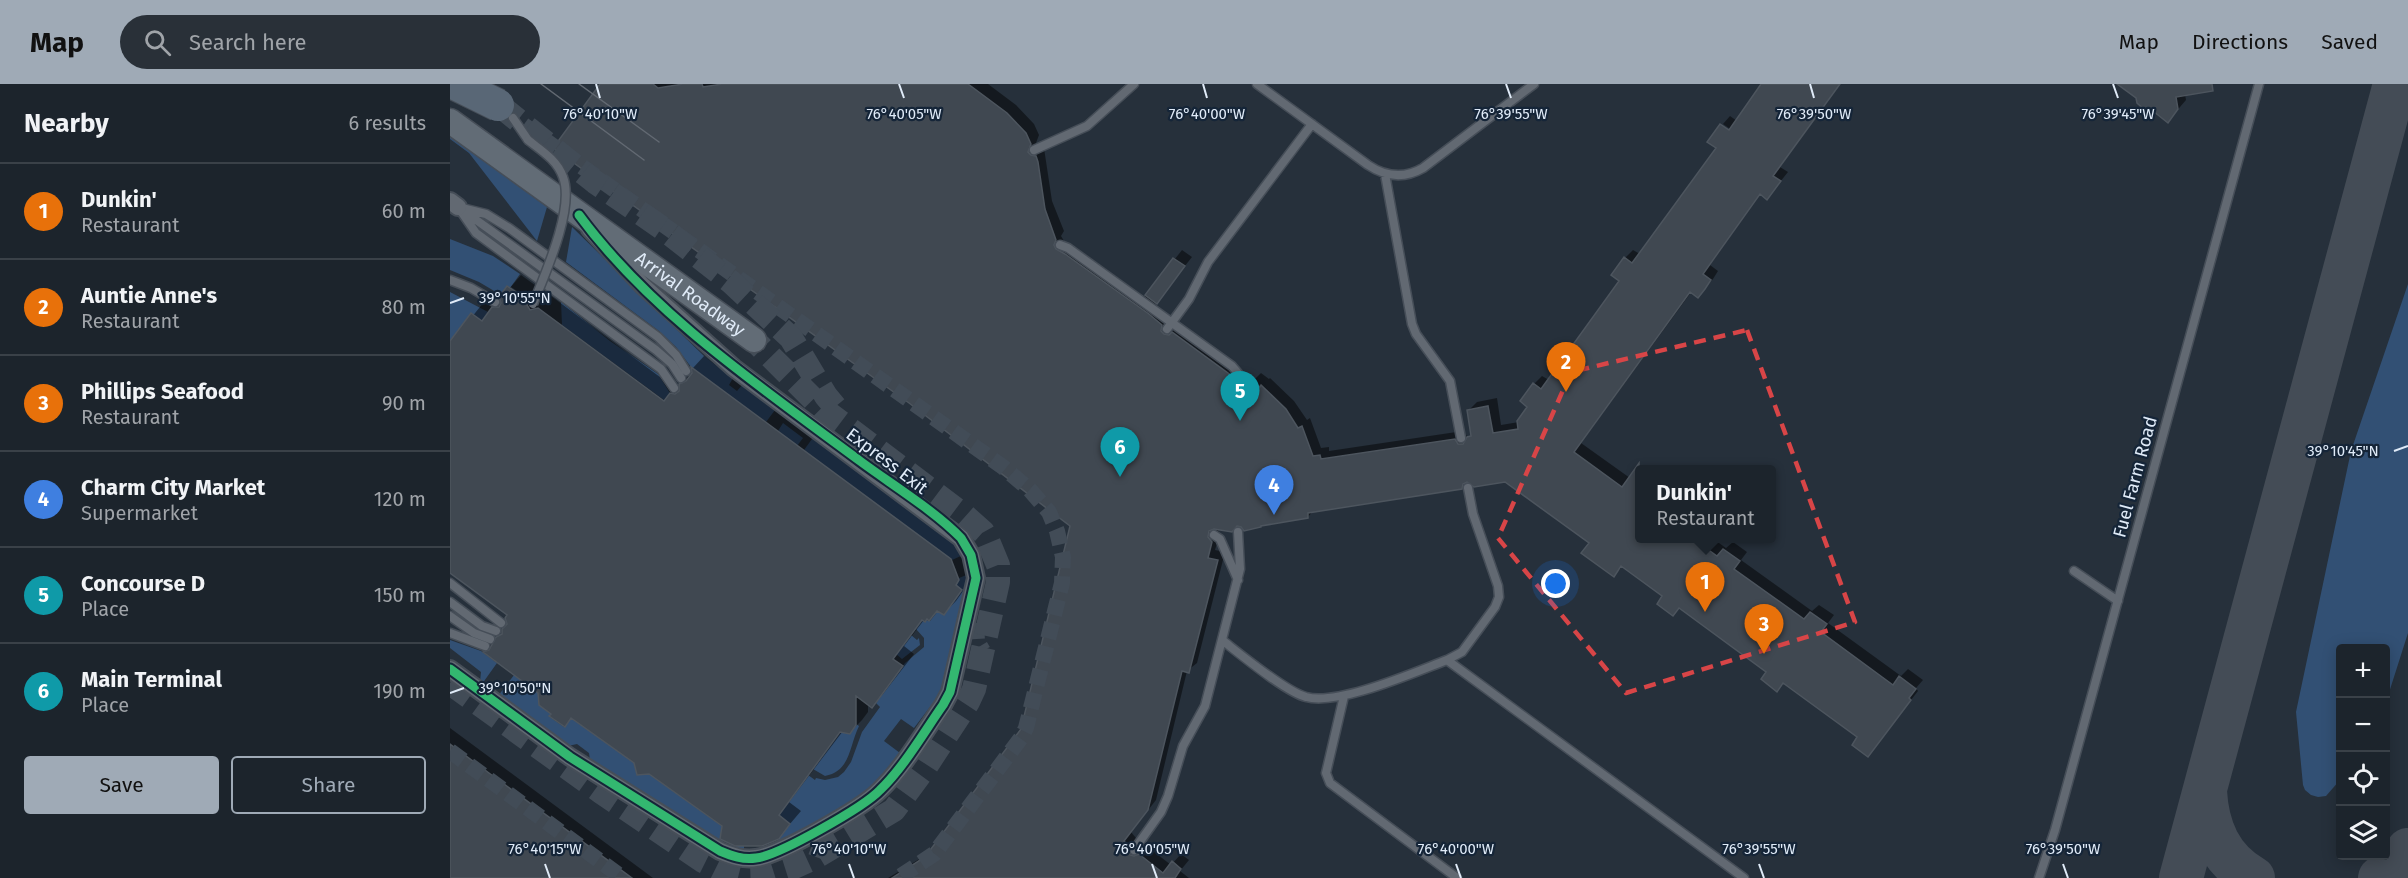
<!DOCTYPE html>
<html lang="en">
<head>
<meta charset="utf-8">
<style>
  :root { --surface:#1c242c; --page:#293038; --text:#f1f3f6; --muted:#a0a4a9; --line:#3a4148; --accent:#9faab6 }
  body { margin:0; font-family:"Fira Sans",sans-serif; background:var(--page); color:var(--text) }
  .controls { position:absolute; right:18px; bottom:18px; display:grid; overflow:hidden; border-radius:6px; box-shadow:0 3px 15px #0003 }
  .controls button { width:54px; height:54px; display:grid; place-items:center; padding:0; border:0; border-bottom:2px solid var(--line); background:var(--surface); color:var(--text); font:30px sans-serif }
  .you { position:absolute; left:1106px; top:500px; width:21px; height:21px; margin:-15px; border:4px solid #fff; border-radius:50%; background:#1a73e8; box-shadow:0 0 0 9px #1a73e833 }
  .badge { display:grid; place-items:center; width:39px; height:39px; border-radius:50%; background:var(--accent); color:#fff; font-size:20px; font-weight:700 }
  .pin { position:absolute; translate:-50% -50px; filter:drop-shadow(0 2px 3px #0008) }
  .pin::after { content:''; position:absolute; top:32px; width:21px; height:18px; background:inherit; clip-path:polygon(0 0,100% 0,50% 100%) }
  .popup { position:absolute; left:1185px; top:381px; width:141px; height:78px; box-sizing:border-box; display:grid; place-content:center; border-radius:6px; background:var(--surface); filter:drop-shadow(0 2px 4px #0005); font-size:20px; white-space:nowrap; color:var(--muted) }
  .popup b { font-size:22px; color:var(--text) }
  .popup::after { content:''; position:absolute; left:50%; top:100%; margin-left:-12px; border:12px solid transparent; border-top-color:var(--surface) }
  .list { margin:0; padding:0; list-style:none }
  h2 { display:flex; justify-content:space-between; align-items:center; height:78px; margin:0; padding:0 24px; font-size:26px }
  h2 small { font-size:20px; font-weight:400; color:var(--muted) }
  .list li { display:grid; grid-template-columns:39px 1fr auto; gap:18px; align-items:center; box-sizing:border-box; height:96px; padding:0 24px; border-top:2px solid var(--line) }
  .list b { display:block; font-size:22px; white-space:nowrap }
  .list p { margin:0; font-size:20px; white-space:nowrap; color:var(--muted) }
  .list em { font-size:20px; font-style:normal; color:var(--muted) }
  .actions { display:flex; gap:12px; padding:18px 24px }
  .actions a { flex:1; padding:14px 0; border:2px solid var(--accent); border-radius:6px; text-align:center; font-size:21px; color:var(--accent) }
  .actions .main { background:var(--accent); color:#111 }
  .icon { flex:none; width:33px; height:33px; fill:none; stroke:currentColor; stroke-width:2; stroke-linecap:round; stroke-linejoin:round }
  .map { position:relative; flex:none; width:1958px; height:794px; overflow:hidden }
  header { display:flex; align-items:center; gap:36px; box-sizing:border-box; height:84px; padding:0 30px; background:var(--accent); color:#111 }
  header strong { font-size:28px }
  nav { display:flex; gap:33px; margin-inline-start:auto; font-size:21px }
  .search { width:420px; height:54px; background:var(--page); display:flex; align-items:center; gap:15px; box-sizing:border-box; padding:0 21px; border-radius:33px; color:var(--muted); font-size:22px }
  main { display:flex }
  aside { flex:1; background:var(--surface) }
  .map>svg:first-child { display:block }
  .green { fill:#325074 }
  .shadow { fill:#0007; fill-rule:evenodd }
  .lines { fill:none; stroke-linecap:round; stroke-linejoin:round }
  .taxiway { stroke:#444c56; stroke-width:44 }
  .building { fill:#404851; stroke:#4d555e; stroke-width:1.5 }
  .minor-tunnel { stroke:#424c57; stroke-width:16; stroke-dasharray:16 8; stroke-linecap:butt }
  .secondary-tunnel { stroke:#424c57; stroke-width:24; stroke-dasharray:24 12; stroke-linecap:butt }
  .service-casing { stroke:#464e58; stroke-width:11 }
  .minor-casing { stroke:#464e58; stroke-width:20 }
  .secondary-casing { stroke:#464e58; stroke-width:27 }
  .service { stroke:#626972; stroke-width:8 }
  .minor { stroke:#626972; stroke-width:16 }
  .secondary { stroke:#626c76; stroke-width:24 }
  .tram { stroke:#626972; stroke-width:1.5 }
  .service-bridge-casing { stroke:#464e58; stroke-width:11; stroke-linecap:butt }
  .motorway-bridge-casing { stroke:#464e58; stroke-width:34; stroke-linecap:butt }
  .service-bridge { stroke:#626972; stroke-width:8 }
  .motorway-bridge { stroke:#596776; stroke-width:32 }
  .cycleway-casing { stroke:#152538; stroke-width:13 }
  .cycleway { stroke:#33b770; stroke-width:9 }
  .marked { fill:none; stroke:#d84547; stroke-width:4.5; stroke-dasharray:12 8; stroke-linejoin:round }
  .ticks { fill:none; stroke:#e0ebf8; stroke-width:2 }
  .labels { text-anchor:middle; stroke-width:4.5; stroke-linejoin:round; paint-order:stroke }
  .street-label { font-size:18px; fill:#e0ebf8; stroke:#152538 }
  .ticks-label { font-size:15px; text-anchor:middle; fill:#e0ebf8; stroke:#152538; stroke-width:4.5; stroke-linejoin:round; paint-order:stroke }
</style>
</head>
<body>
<header>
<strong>Map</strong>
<div class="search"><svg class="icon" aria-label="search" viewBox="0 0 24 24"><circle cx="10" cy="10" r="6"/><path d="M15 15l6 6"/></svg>Search here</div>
<nav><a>Map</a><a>Directions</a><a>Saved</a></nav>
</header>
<main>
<aside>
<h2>Nearby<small>6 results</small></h2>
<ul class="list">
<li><span class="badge" style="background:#e8710a">1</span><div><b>Dunkin'</b><p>Restaurant</p></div><em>60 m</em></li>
<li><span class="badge" style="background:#e8710a">2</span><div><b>Auntie Anne's</b><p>Restaurant</p></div><em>80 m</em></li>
<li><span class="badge" style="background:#e8710a">3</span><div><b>Phillips Seafood</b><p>Restaurant</p></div><em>90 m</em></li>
<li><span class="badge" style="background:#3f7fe0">4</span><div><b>Charm City Market</b><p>Supermarket</p></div><em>120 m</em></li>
<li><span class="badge" style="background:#0f9aa8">5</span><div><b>Concourse D</b><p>Place</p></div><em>150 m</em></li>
<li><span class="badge" style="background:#0f9aa8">6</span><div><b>Main Terminal</b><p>Place</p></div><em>190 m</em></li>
</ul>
<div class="actions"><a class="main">Save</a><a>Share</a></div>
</aside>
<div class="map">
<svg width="1958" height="794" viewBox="0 0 1958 794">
  <rect width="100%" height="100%" fill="#26303b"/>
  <path class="green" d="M0,52L97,123L87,157L19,69L0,55Z
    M122,143L255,273L283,294L279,301L287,307L293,300L354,347L325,326L316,338L241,283L226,263L209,247L116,178Z
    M0,155L43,172L70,190L60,204L57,202L51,211L29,198L0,186Z
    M1958,200V549L1936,618V564H1890V696L1876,712L1868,713L1861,711L1855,706L1853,701L1846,628L1901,367Z
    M0,208L38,228L32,237L21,229L0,257Z
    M111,218L160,257L208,290L220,309L214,316L112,241Z
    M333,339L353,354L347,362L328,347Z
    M367,354L500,453L513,471L502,476L354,366L362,355Z
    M519,490L496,598L483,625L480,623L464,644L451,635L434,657L450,669L429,699L416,710L323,763L340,740L329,731L358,691L365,696L366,694L375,696L388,693L394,688L401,678L412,648L430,623L426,619L455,579L474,563V554L466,545L472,536L480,537L488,527L494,531L512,506L505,501L509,494Z
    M461,551L467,556L469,554L470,561L452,575L446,570Z
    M0,556L31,567L47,579L32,600L30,598L31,588L0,564Z
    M64,591L93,612L89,620L97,627H103L100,633L114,643L121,634L188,681L186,686L188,690L193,691L197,688L276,745L270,753L272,758L279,764L287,757L294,761V767L279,764L140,676L139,669L127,660L118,662L48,612Z
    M406,640L409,642C399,662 401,687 375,692L363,685L392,647L400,649Z"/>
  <path class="shadow" d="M152,0H538L566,21L584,40L589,51L586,59L589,64H594L602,117L614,147L611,152L614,157L624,162L695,213L732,166L742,173L705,220L720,232L719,238L732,241L790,284L795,296L803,297L811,289L819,295L820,294L844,317L857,336L860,334L871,364L879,363V367L1013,347L1017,352H1020L1022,350L1019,326L1027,318L1047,314L1051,341L1069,338L1079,322L1084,300L1092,292L1099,296L1171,197L1175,174L1183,166L1190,170L1286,49L1273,40L1280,32L1287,37L1313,0H1390L1330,83L1338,88L1317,114L1311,109L1260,181L1268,187L1263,195L1248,212L1242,207L1131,359L1180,394L1192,381L1198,386H1189V454H1262L1276,464L1283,458L1297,468L1291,476L1362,527L1369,521L1384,531L1378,539L1451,592L1458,585L1473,596L1466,604L1468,607L1418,671L1409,653L1334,598L1327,606L1319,587L1230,523L1223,530L1214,512L1173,482L1164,491L1141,459L1055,396H1018L1011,403L864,426L858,433L765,443L770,449L765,466L775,468L747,579L737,587L706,716L681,748L686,754V761L692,765L698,763L721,781L731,770L739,776L730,787L739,794H438L481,768L573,645L622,441Z
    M1669,0H1747L1735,10L1736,16L1718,37Z
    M71,191L89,204L88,209L92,214L101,212L226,305L243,288V284L254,272L513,463L523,493L506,517L494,529L489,526L479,535L477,534L474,536L454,562L464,570L433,610L421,622L418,619V628L412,636L399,649L393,647L339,718L351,727L328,754L274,742L123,633L114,641L103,629L89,608L35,568L59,541V531L0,488V260L34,218L43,224ZM61,203L85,219L83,222L61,206Z
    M0,644L203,794H0Z"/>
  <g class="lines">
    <path class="taxiway" d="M1755,707C1757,744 1770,775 1803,794
      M1731,794L1945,0
      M1930,794L1944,783L1958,766"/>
  </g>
  <path class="building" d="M150,0H203L208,4L233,0H252L253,3L272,0H518L557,29L576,49L581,60L578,68L581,71L586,72L588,78L595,125L606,156L604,161L606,165L615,170L699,230L712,241L711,247L714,250L719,251L722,248L782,292L787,304L793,305L802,296L810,303L811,301L836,325L848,344L852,342L863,372L870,371L871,375L1005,355L1008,360H1013L1017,353L1021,352L1017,326L1038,322L1043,349L1068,345L1067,337L1077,323L1070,317L1083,299L1091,305L1169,197L1161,191L1174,173L1182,179L1266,64L1257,58L1270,40L1279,46L1311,0H1390L1323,92L1331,97L1317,116L1310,110L1253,190L1261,196L1255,205L1248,214L1240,208L1124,368L1172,403L1189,379V454H1242L1267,472L1273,465L1290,477L1284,485L1354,535L1360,528L1377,540L1371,548L1443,601L1449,592L1466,605L1459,614L1461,616L1418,673L1402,661L1407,653L1333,599L1327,608L1311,595L1316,588L1229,524L1223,532L1207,520L1212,512L1171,482L1164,493L1131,469L1139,459L1055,398L1024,403L1017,398L1013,400L1012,405L858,429V434L811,442V443L794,447L791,443L787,442L782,448L764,445L759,447L758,453L762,458L758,474L768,476L739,589L732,587L698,726L674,757L679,763L680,771L684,772L689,770L713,789L722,777L731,785L725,794H442L475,773L571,645L620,442L459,319L103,64Z
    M1667,0H1762L1763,7L1726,13L1728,25L1718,39L1703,27L1697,28L1687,19L1686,14Z
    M723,174L735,182L707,220L695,211Z
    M57,202L78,216L77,221L80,226L88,224L214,317L220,309L225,310L229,307V300L236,297L242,289L241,283L501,475L509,496L506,501L512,506L494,531L487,527L479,537L477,535L475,538L472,536L443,575L453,582L422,624L406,612V641L400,650L390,648L329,731L340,740L329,755L312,762H285L270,755L272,742L199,690L187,691L184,679L121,634L115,643L99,632L101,630L89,621L88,609L33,568L39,566L46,553L52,550V545L57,540L55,534L57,531L0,489V257L21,229L32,237L42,223H49L51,219L49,213Z
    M0,660L39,689L182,794H0Z"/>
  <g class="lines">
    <path class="minor-tunnel" d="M54,27L553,383L580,406L599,428L607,447L613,473L612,499L576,644L571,654L484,770L448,794
      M526,539L527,557L533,567
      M0,667L173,794
      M366,773L373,754"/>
    <path class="secondary-tunnel" d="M49,21L145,98L215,146L281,198L341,254L376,312L386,324
      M0,599L151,708L253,777L277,789L289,792L320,791L342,784L366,773L444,726L477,681L518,618L524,605L548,498V481L538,457L533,448L515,432L373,325L304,256"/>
    <g class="service-casing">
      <path id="service" d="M807,0L918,81C936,93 954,95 973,84L1084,0
        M63,34L78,56
        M584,66L637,42L684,0
        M935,90L962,240L966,250L1000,297L1011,354
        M8,123L36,130L59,144L208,253L226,271L236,287
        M8,123L26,149L211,285L224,304
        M11,125L206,266L222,280L231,294
        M610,161L618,164L782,282L788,289L791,299
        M0,196L21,204L45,218
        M717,245L739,215L758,178L862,40
        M764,451L770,455L788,496
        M1624,487L1668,517
        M0,499L51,539
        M0,518L32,542L46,547
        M0,532L24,549L40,555
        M0,549L35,562
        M772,556C790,570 836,608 856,613C888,622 965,588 997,576L1012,568L1045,523L1049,513L1048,502L1023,430L1018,404
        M997,576L1294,794
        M894,612L876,689L880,699L1007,794
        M684,766L711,728L718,712L733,662L755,622L790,485L788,448
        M1589,794L1605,746L1809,0"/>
    </g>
    <g class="minor-casing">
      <path id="minor" d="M0,117L8,123
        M0,585L120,673L270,767C282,772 293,776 306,774C328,772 414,723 430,706C454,683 474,648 493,621L500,608L526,494L521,471L511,454L284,284L192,201L140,145"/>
    </g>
    <g class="secondary-casing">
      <g id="secondary">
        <path id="s1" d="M0,37L304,256"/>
      </g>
    </g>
    <use href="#service" class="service"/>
    <use href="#minor" class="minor"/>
    <use href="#secondary" class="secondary"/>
    <path class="tram" d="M91,0L194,76
      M129,0L209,58"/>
    <g class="service-bridge-casing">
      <path id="service-bridge" d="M78,56C92,67 107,76 113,93C125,124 95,190 83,220"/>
    </g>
    <g class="motorway-bridge-casing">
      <path id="motorway-bridge" d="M5,0L48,21"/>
    </g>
    <use href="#service-bridge" class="service-bridge"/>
    <use href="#motorway-bridge" class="motorway-bridge"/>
    <g class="cycleway-casing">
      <path id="cycleway" d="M0,585L120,673L270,767C282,772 293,776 306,774C328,772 414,723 430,706C454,683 474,648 493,621L500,608L526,494L521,471L511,454C485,427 441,400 410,377C312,304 202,230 129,131"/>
    </g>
    <use href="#cycleway" class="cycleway"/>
  </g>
  <path class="marked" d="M1297,246L1405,538L1176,609L1048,454L1121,288Z"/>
  <path class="ticks" d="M146,0L150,14M449,0L454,14M753,0L757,14M1056,0L1061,14M1360,0L1364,14M1663,0L1668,14M0,219L14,214M1944,367L1958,362M0,609L14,604M95,780L100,794M399,780L404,794M702,780L707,794M1006,780L1011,794M1309,780L1314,794M1613,780L1618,794"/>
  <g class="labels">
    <g class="street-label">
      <text dy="6" stroke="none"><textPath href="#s1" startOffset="296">Arrival Roadway</textPath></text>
      <text transform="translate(437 377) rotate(37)" y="6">Express Exit</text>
      <text transform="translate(1685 393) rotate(-75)" y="6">Fuel Farm Road</text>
    </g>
  </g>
  <g class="ticks-label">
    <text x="150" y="35">76°40'10"W</text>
    <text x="454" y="35">76°40'05"W</text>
    <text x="757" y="35">76°40'00"W</text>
    <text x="1061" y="35">76°39'55"W</text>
    <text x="1364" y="35">76°39'50"W</text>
    <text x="1668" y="35">76°39'45"W</text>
    <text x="65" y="219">39°10'55"N</text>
    <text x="1893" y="372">39°10'45"N</text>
    <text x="65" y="609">39°10'50"N</text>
    <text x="1613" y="770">76°39'50"W</text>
    <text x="95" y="770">76°40'15"W</text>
    <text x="399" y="770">76°40'10"W</text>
    <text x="702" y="770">76°40'05"W</text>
    <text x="1006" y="770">76°40'00"W</text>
    <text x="1309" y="770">76°39'55"W</text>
  </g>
</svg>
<div class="controls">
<button>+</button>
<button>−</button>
<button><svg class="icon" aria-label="locate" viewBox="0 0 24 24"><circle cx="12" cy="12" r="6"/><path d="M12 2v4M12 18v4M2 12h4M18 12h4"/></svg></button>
<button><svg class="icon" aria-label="layers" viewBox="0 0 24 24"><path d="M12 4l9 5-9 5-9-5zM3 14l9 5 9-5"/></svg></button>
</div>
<div class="you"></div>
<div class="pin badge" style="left:1255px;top:528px;background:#e8710a">1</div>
<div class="popup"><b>Dunkin'</b>Restaurant</div>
<div class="pin badge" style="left:1116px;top:308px;background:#e8710a">2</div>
<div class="pin badge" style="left:1314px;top:570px;background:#e8710a">3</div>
<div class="pin badge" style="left:824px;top:431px;background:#3f7fe0">4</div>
<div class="pin badge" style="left:790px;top:337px;background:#0f9aa8">5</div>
<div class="pin badge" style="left:670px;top:393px;background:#0f9aa8">6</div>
</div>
</main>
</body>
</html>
